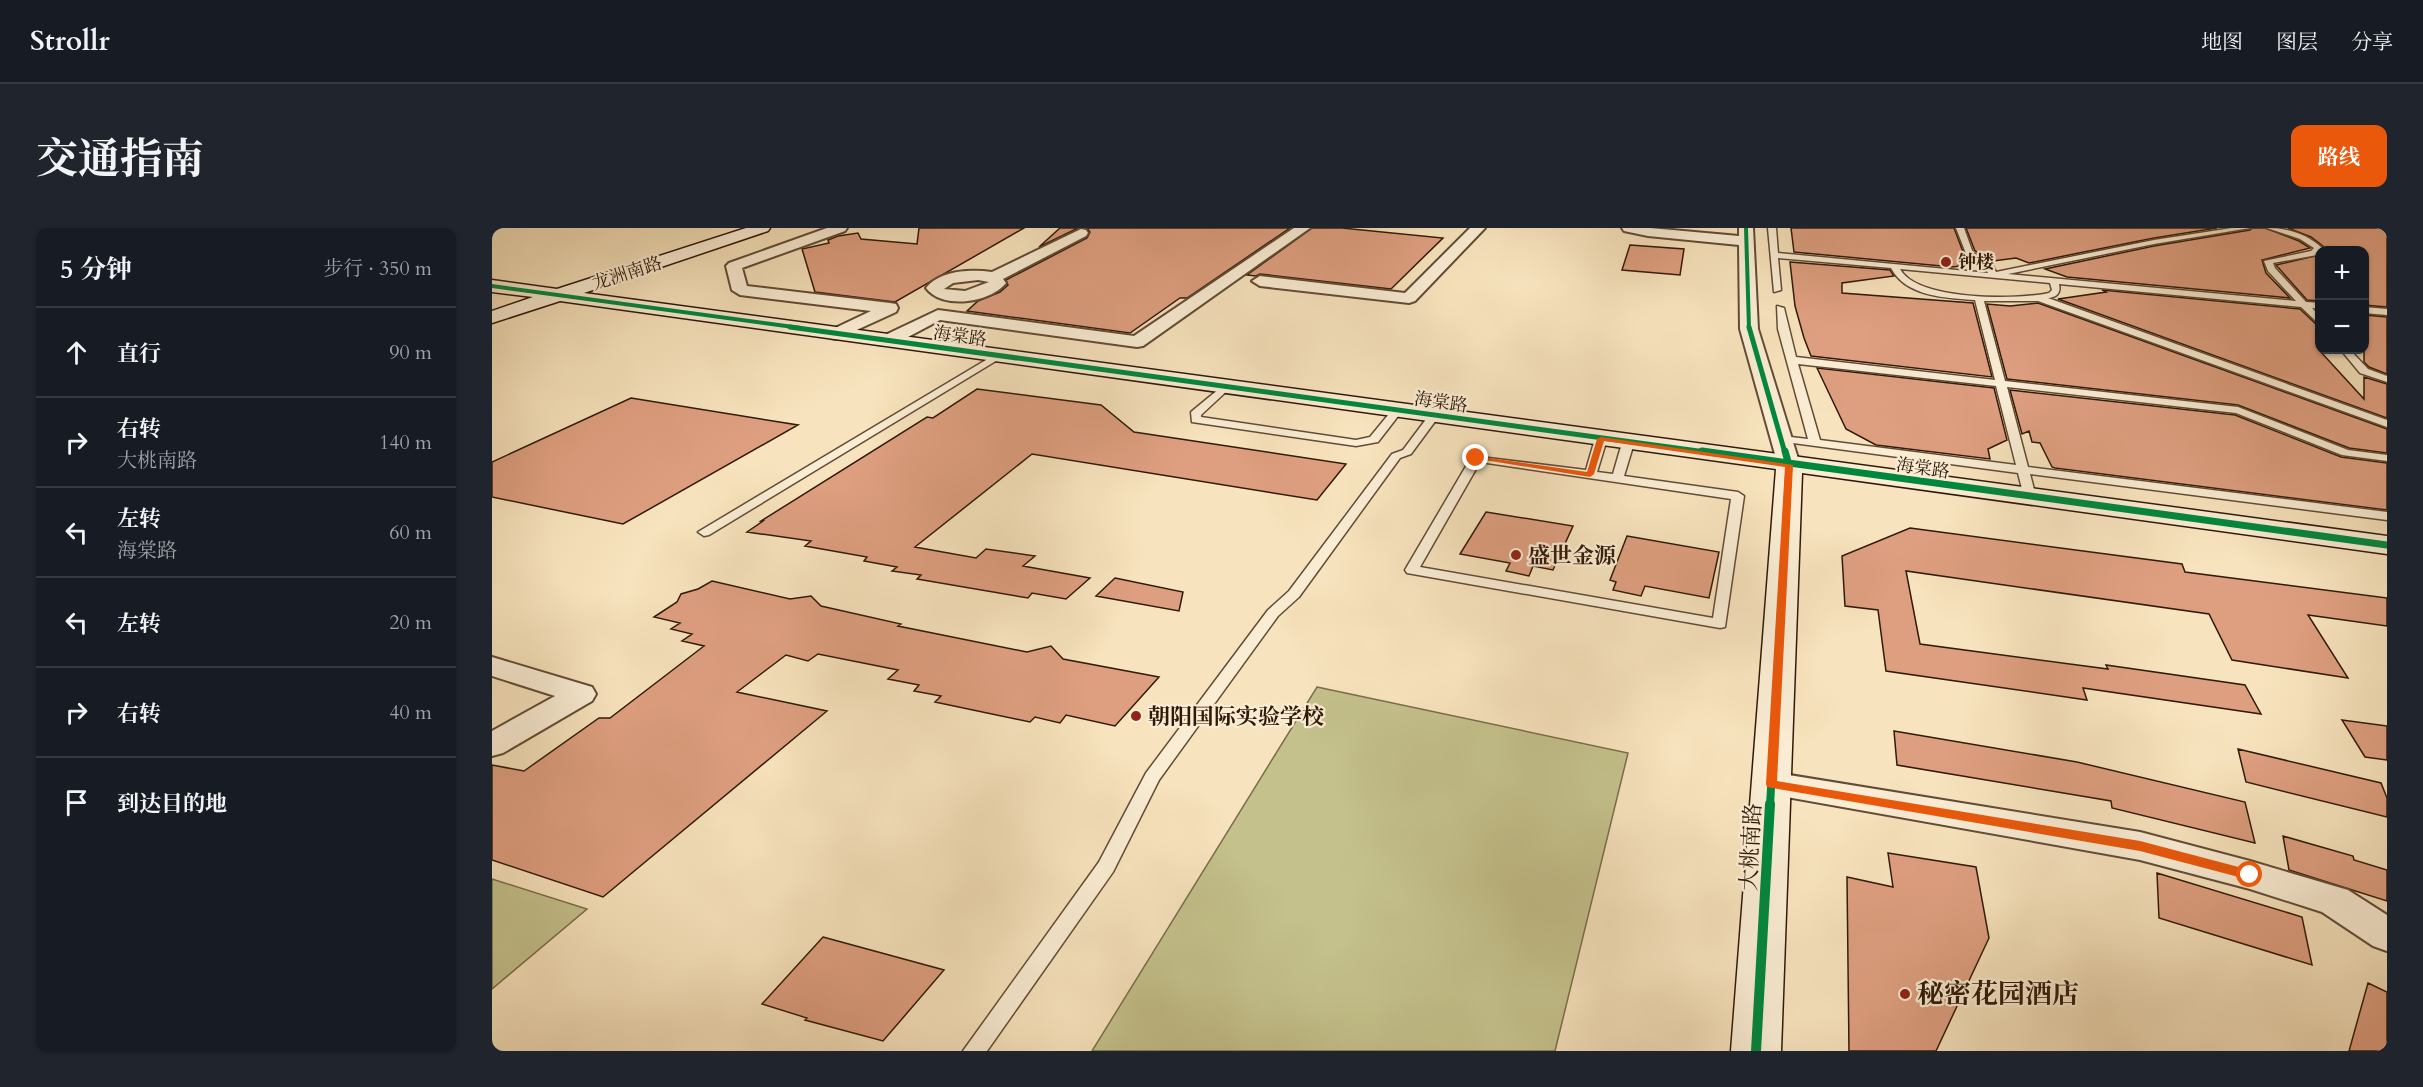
<!DOCTYPE html>
<html lang="zh">
<head>
<meta charset="utf-8">
<style>
  :root { --surface:#171b24; --page:#20242c; --text:#f1f3f6; --muted:#9ea1a6; --line:#363941; --accent:#ea580c }
  body { margin:0; font-family:Cardo,"Noto Serif SC",serif; background:var(--page); color:var(--text) }
  .controls { position:absolute; right:18px; top:18px; display:grid; overflow:hidden; border-radius:12px; box-shadow:0 2px 4px #0004 }
  .controls button { width:54px; height:54px; display:grid; place-items:center; padding:0; border:0; border-bottom:2px solid var(--line); background:var(--surface); color:var(--text); font:30px sans-serif }
  .stop { position:absolute; width:18px; height:18px; margin:-14px; border:4px solid #ea580c; border-radius:50%; background:#fff }
  .stop.end { background:#ea580c; border-color:#fff; box-shadow:0 2px 6px #0008 }
  .list { margin:0; padding:0; list-style:none }
  h2 { display:flex; justify-content:space-between; align-items:center; height:78px; margin:0; padding:0 24px; font-size:26px }
  h2 small { font-size:20px; font-weight:400; color:var(--muted) }
  .list li { display:grid; grid-template-columns:39px 1fr auto; gap:18px; align-items:center; box-sizing:border-box; height:90px; padding:0 24px; border-top:2px solid var(--line) }
  .list b { display:block; font-size:22px; white-space:nowrap }
  .list p { margin:0; font-size:20px; white-space:nowrap; color:var(--muted) }
  .list em { font-size:20px; font-style:normal; color:var(--muted) }
  .icon { flex:none; width:33px; height:33px; fill:none; stroke:currentColor; stroke-width:2; stroke-linecap:round; stroke-linejoin:round }
  .map { position:relative; flex:none; width:1895px; height:823px; overflow:hidden; border-radius:12px }
  header { display:flex; align-items:center; gap:36px; box-sizing:border-box; height:84px; padding:0 30px; background:var(--surface); border-bottom:2px solid var(--line) }
  header strong { font-size:28px }
  nav { display:flex; gap:33px; margin-inline-start:auto; font-size:21px }
  .intro { display:flex; align-items:center; justify-content:space-between; box-sizing:border-box; height:144px; padding:0 36px }
  h1 { margin:0; font-size:42px }
  .button { padding:15px 27px; border-radius:12px; background:var(--accent); color:#fff; font-size:21px; font-weight:700 }
  main { display:flex; gap:36px; padding:0 36px }
  aside { flex:1; background:var(--surface); border-radius:12px; box-shadow:0 2px 4px #0004 }
  .map>svg:first-child { display:block }
  .green { fill:#c4c18c; stroke:#7a6d4a; stroke-width:1.5 }
  .building { fill:#de9f80; stroke:#311908; stroke-width:1.5 }
  .lines { fill:none; stroke-linecap:round; stroke-linejoin:round }
  .lane-casing { stroke:#624c35; stroke-width:3 }
  .street-casing { stroke:#624c35; stroke-width:4 }
  .secondary-casing { stroke:#311908; stroke-width:3 }
  .lane { fill:#faedd4; fill-rule:evenodd }
  .street { fill:#faedd4; fill-rule:evenodd }
  .secondary { fill:#faedd4; fill-rule:evenodd }
  .cycleway-far4-casing { stroke:#faedd4; stroke-width:6 }
  .cycleway-far3-casing { stroke:#faedd4; stroke-width:8 }
  .cycleway-far2-casing { stroke:#faedd4; stroke-width:10 }
  .cycleway-far1-casing { stroke:#faedd4; stroke-width:12 }
  .cycleway-casing { stroke:#faedd4; stroke-width:14 }
  .cycleway-far4 { stroke:#00873e; stroke-width:4 }
  .cycleway-far3 { stroke:#00873e; stroke-width:5 }
  .cycleway-far2 { stroke:#00873e; stroke-width:7 }
  .cycleway-far1 { stroke:#00873e; stroke-width:8 }
  .cycleway { stroke:#00873e; stroke-width:10 }
  .route { fill:#ea580c }
  .poi-dot { fill:#8f2418; stroke:#faedd4; stroke-width:2 }
  .labels { text-anchor:middle; stroke-width:4.5; stroke-linejoin:round; paint-order:stroke }
  .far-poi-label { font-size:18px; font-weight:bold; fill:#311908; stroke:#faedd4; text-anchor:start }
  .far-street-label { font-size:18px; fill:#311908; stroke:#faedd4 }
  .poi-label { font-size:22px; font-weight:bold; fill:#311908; stroke:#faedd4; text-anchor:start }
  .street-label { font-size:22px; fill:#311908; stroke:#faedd4 }
  .near-poi-label { font-size:27px; font-weight:bold; fill:#311908; stroke:#faedd4; text-anchor:start }
</style>
</head>
<body>
<header>
<strong>Strollr</strong>
<nav><a>地图</a><a>图层</a><a>分享</a></nav>
</header>
<div class="intro"><h1>交通指南</h1><a class="button">路线</a></div>
<main>
<aside>
<h2>5 分钟<small>步行 · 350 m</small></h2>
<ul class="list">
<li><svg class="icon" aria-label="ahead" viewBox="0 0 24 24"><path d="M12 20V5M6 11l6-6 6 6"/></svg><div><b>直行</b></div><em>90 m</em></li>
<li><svg class="icon" aria-label="right" viewBox="0 0 24 24"><path d="M7 20v-9h11M14 6l5 5-5 5"/></svg><div><b>右转</b><p>大桃南路</p></div><em>140 m</em></li>
<li><svg class="icon" aria-label="left" viewBox="0 0 24 24"><path d="M17 20v-9H6M10 6l-5 5 5 5"/></svg><div><b>左转</b><p>海棠路</p></div><em>60 m</em></li>
<li><svg class="icon" aria-label="left" viewBox="0 0 24 24"><path d="M17 20v-9H6M10 6l-5 5 5 5"/></svg><div><b>左转</b></div><em>20 m</em></li>
<li><svg class="icon" aria-label="right" viewBox="0 0 24 24"><path d="M7 20v-9h11M14 6l5 5-5 5"/></svg><div><b>右转</b></div><em>40 m</em></li>
<li><svg class="icon" aria-label="arrive" viewBox="0 0 24 24"><path d="M6 21V4h12l-3 4 3 4H6"/></svg><div><b>到达目的地</b></div></li>
</ul>
</aside>
<div class="map">
<svg width="1895" height="823" viewBox="0 0 1895 823">
  <rect width="100%" height="100%" fill="#f7e3bd"/>
  <filter id="stains"><feTurbulence type="fractalNoise" baseFrequency=".00333" numOctaves="4"/><feColorMatrix values="0 0 0 0 .2 0 0 0 0 .09 0 0 0 0 .02 0 0 0 .5 -.17"/></filter>
  <radialGradient id="worn" r=".72"><stop offset=".6" stop-color="#630" stop-opacity="0"/><stop offset="1" stop-color="#630" stop-opacity=".3"/></radialGradient>
  <path class="green" d="M825,459L1136,525L1063,823H600Z
    M0,651L95,681L0,761Z"/>
  <path class="building" d="M427,0H532L403,74L323,64L310,21L337,15L336,12L346,8L366,5L369,11L425,16Z
    M568,0H586L547,19Z
    M595,0H798L695,70H688L638,105L475,83L486,73L508,64L516,57L514,52L595,10L598,4Z
    M820,0H850L951,10L899,61L768,46L764,48L755,47Z
    M1299,0H1462L1473,29L1486,36L1460,39L1302,24Z
    M1474,0H1725L1662,10L1537,35L1524,30L1501,33L1483,23Z
    M1760,0H1773L1807,13L1818,20L1770,32L1774,45L1798,70L1575,49L1553,41L1662,18L1758,2Z
    M1796,0H1895V79L1872,77V22H1831V18L1819,9Z
    M1138,17L1192,21L1188,47L1130,42Z
    M1827,27V73L1815,72L1784,37Z
    M1298,34L1398,42L1402,48L1350,55V65L1481,75L1500,149L1319,128L1312,110L1303,78Z
    M1610,62L1808,81L1827,99V122L1872,171V149L1895,156V190L1566,71L1614,64Z
    M1546,75L1895,201V225L1857,220L1746,177L1515,151L1495,76L1518,78Z
    M1872,87L1895,89V146L1877,139L1872,134Z
    M1325,140L1502,160L1515,212L1496,221L1498,231L1384,217L1354,201Z
    M485,161L609,177L642,204L854,236L825,272L540,226L423,319L484,330L494,321L543,328L531,338L598,350L574,371L540,365L536,370L425,351L429,347L400,343L405,339L372,333L375,329L313,318L319,313L255,304L271,293H269L435,189L441,190Z
    M1518,162L1743,187L1849,229L1895,235V282L1563,240L1560,239L1548,215L1540,214L1537,203L1530,206Z
    M139,170L306,197L131,296L0,269V234Z
    M994,284L1081,298L1061,342L1041,338L1037,348L1014,343L1018,335L968,326Z
    M1418,300L1690,336L1693,344L1895,370V398L1816,387L1856,450L1740,432L1717,386L1414,343L1428,416L1616,441L1614,437L1753,457L1769,486L1591,460L1595,472L1394,443L1386,382L1353,378L1350,328Z
    M1135,308L1227,324L1217,370L1153,358L1149,368L1121,362L1124,354L1118,352Z
    M623,350L691,364L687,383L604,368Z
    M220,353L298,371L319,368L329,378L409,396L406,398L535,424L559,418L571,431L667,449L623,498L574,487L568,495L543,489L538,494L443,474L449,468L422,463L427,457L396,451L406,442L326,426L316,433L294,427L245,464L335,483L111,669L0,632V537L32,543L107,490H118L212,418L190,413L200,406L179,401L188,395L162,389L185,374L189,366L206,361Z
    M1850,492L1895,498V532L1873,529Z
    M1402,503L1585,534L1753,574L1763,615L1620,580L1619,573L1405,537Z
    M1746,521L1889,555L1895,570V589L1754,554Z
    M1791,608L1861,628L1862,632L1895,642V673L1797,642Z
    M1396,625L1484,639L1497,710L1444,823H1357L1355,649L1401,659Z
    M1665,645L1810,689L1820,737L1667,690Z
    M331,709L452,742L391,813L313,792L315,790L270,776Z
    M1876,755L1895,764V823H1857Z"/>
  <g class="lines">
    <g class="lane-casing">
      <path id="lane" d="M1276,0H1284L1286,25L1496,45L1492,36L1475,28L1464,0H1472L1481,25L1498,33L1504,44L1662,12L1740,0H1758L1662,16L1516,46L1804,73L1776,43L1772,33L1819,23L1822,20L1808,11L1775,0C1796,0 1815,6 1830,20L1825,27L1781,35L1783,40L1814,74L1828,75V81L1820,80L1828,88V97L1809,79L1567,56C1569,65 1565,69 1556,70L1895,192V199L1546,73H1492L1513,153L1746,179L1856,222L1895,227V233L1850,227L1744,185L1515,159L1536,239L1895,284V292L1538,246L1544,269L1538,273L1532,269L1526,245L1286,213L1284,211L1290,208L1316,211L1286,101L1285,78L1292,80L1304,129L1503,152L1483,72C1455,70 1414,69 1399,40L1286,30L1289,62L1282,64ZM1408,41L1558,55L1560,62L1557,65C1526,72 1425,73 1408,41ZM1306,136L1504,158L1524,237L1328,212Z
        M1872,79L1895,81V87L1872,85Z
        M1849,122H1858L1876,141L1895,148V154L1868,145Z
        M504,126L512,128L217,307L212,308L206,304Z
        M733,156L738,159L737,161L709,187V189L864,212L878,209L901,181L905,180L910,183L886,214L864,218L700,194L699,184Z
        M942,185L947,188L919,226L908,230L807,369L786,388L667,552L621,644L495,823H471L607,634L654,545L776,382L797,363L900,226L911,222L938,186Z
        M1109,208L1115,211L1105,244L1121,246L1130,215L1136,212L1142,215L1132,248L1246,264L1252,268L1233,399L1228,400L915,345L913,342L980,228L1094,242L1103,211ZM988,234L1239,271L1221,390L928,339Z"/>
    </g>
    <g class="street-casing">
      <path id="street" d="M335,0H355L353,3L250,40L255,58L398,75L404,76L406,80L404,84L345,111L339,110L336,106L339,102L379,83L248,67L240,62L234,38L237,35Z
        M802,0H818L651,118L645,119L448,92L401,117H389L386,113L389,109L446,82L642,108Z
        M978,0H993L923,73L917,75L768,58L760,53L768,48L913,65Z
        M1130,0H1158L1247,8V0H1261L1266,101L1308,237L1305,242L1297,244L1289,242L1286,237L1248,101L1247,17L1156,8L1132,3Z
        M589,1L594,2L596,5L594,8L511,51L514,55C498,75 450,82 434,60C448,42 479,41 500,44ZM486,52L497,54L473,63L452,61L461,55Z
        M0,429L100,459L104,466L100,473L11,525L0,528V503L63,468L0,448Z
        M1279,544L1648,604L1758,633L1856,662L1895,687V723L1881,718L1830,684L1758,661L1648,632L1267,564L1262,556L1267,548Z"/>
    </g>
    <g class="secondary-casing">
      <path id="secondary" d="M254,0H278L276,3L92,65L1895,308V326L1310,245L1289,823H1239L1284,241L68,73L0,95V83L41,69L0,64V52L65,61Z"/>
    </g>
    <use href="#lane" class="lane"/>
    <use href="#street" class="street"/>
    <use href="#secondary" class="secondary"/>
    <g class="cycleway-far4-casing">
      <path id="cycleway-far4" d="M1254,0L1257,100
        M0,58L309,100"/>
    </g>
    <g class="cycleway-far3-casing">
      <path id="cycleway-far3" d="M298,99L1221,225
        M1257,99L1293,225"/>
    </g>
    <g class="cycleway-far2-casing">
      <path id="cycleway-far2" d="M1210,223L1895,317
        M1289,381L1297,237L1293,223"/>
    </g>
    <g class="cycleway-far1-casing">
      <path id="cycleway-far1" d="M1278,578L1289,380"/>
    </g>
    <g class="cycleway-casing">
      <path id="cycleway" d="M1264,823L1278,576"/>
    </g>
    <use href="#cycleway-far4" class="cycleway-far4"/>
    <use href="#cycleway-far3" class="cycleway-far3"/>
    <use href="#cycleway-far2" class="cycleway-far2"/>
    <use href="#cycleway-far1" class="cycleway-far1"/>
    <use href="#cycleway" class="cycleway"/>
  </g>
  <path class="route" d="M1109,209L1301,237L1285,553L1648,613L1758,642L1765,647L1763,650L1758,652L1648,623L1275,559L1274,556L1293,239L1112,213L1102,246L1098,249L980,230L984,228L1095,244L1105,211Z"/>
  <g class="poi-dot">
    <circle cx="1454" cy="34" r="6"/>
    <circle cx="1024" cy="327" r="6"/>
    <circle cx="644" cy="488" r="6"/>
    <circle cx="1413" cy="766" r="6"/>
  </g>
  <g class="labels">
    <g class="far-poi-label">
      <text x="1466" y="40">钟楼</text>
    </g>
    <g class="far-street-label">
      <text transform="translate(135 45) rotate(-18)" y="6">龙洲南路</text>
      <text transform="translate(468 108) rotate(8)" y="6">海棠路</text>
      <text transform="translate(949 174) rotate(8)" y="6">海棠路</text>
      <text transform="translate(1431 240) rotate(8)" y="6">海棠路</text>
    </g>
    <g class="poi-label">
      <text x="1036" y="335">盛世金源</text>
      <text x="656" y="496">朝阳国际实验学校</text>
    </g>
    <g class="street-label">
      <text transform="translate(1258 619) rotate(-87)" y="8">大桃南路</text>
    </g>
    <g class="near-poi-label">
      <text x="1425" y="775">秘密花园酒店</text>
    </g>
  </g>
  <rect width="100%" height="100%" filter="url(#stains)"/>
  <rect width="100%" height="100%" fill="url(#worn)"/>
</svg>
<div class="controls">
<button>+</button>
<button>−</button>
</div>
<div class="stop" style="left:1758px;top:647px"></div>
<div class="stop end" style="left:984px;top:230px"></div>
</div>
</main>
</body>
</html>
